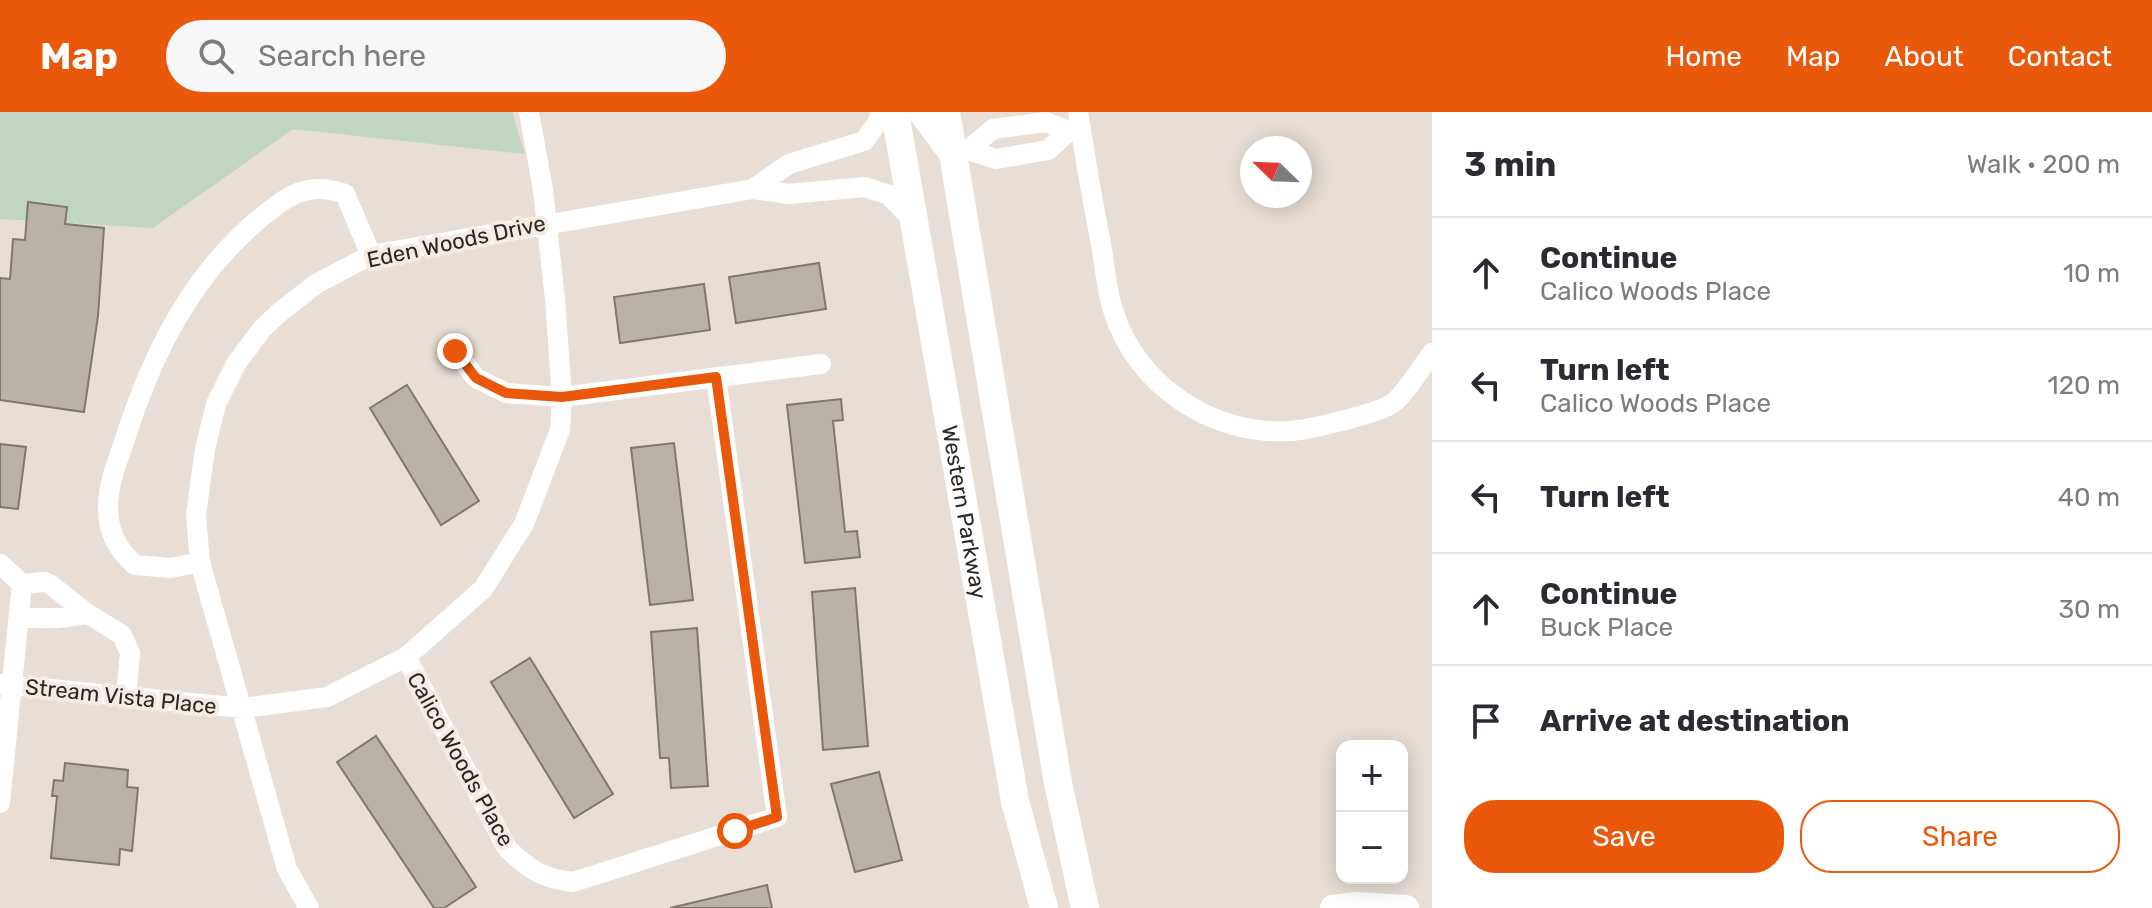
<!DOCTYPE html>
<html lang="en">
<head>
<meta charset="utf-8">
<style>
  :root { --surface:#fff; --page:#f7f7f7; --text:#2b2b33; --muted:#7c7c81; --line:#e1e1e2; --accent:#ea580c }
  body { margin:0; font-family:Rubik,sans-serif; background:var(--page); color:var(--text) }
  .controls { position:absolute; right:24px; bottom:24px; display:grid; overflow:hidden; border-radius:16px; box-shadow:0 4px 20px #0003 }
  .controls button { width:72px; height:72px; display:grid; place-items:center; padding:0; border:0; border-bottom:2px solid var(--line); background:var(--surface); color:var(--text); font:40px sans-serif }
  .compass { position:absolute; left:1240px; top:24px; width:72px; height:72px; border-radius:50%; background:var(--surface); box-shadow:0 4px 20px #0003; rotate:293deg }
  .stop { position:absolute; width:24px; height:24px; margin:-18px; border:6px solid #ea580c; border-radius:50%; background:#fff }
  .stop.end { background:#ea580c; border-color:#fff; box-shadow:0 2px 8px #0008 }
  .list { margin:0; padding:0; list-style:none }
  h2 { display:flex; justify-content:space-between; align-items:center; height:104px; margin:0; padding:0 32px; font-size:34px }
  h2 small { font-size:26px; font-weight:400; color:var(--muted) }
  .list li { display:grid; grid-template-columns:52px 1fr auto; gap:24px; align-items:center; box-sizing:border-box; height:112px; padding:0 32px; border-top:2px solid var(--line) }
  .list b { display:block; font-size:30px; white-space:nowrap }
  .list p { margin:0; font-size:26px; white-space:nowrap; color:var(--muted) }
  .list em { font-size:26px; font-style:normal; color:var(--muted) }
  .actions { display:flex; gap:16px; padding:24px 32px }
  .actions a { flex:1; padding:18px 0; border:2px solid var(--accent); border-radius:32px; text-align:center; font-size:28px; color:var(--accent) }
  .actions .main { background:var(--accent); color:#fff }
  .icon { flex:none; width:44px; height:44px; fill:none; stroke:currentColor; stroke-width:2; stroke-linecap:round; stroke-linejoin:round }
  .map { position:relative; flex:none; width:1432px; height:796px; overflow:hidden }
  header { display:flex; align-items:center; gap:48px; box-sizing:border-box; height:112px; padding:0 40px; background:var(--accent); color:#fff }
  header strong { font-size:38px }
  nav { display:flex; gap:44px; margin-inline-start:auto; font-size:28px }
  .search { width:560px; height:72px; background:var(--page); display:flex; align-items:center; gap:20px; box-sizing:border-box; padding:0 28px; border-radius:44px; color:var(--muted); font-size:30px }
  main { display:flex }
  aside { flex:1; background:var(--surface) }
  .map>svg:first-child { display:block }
  .green { fill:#c0d5c2 }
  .building { fill:#bab1a7; stroke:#80786f; stroke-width:2 }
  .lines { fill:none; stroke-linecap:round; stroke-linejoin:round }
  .minor { stroke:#fff; stroke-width:20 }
  .tertiary { stroke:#fff; stroke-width:26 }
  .secondary { stroke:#fff; stroke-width:28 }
  .route { stroke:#ea580c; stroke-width:10 }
  .labels { text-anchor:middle; stroke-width:8; stroke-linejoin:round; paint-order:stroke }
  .street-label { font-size:22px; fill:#2b2723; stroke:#f6ebe2 }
</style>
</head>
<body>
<header>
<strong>Map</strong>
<div class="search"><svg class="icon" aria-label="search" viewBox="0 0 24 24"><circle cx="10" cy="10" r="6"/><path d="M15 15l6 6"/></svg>Search here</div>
<nav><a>Home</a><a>Map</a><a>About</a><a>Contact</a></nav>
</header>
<main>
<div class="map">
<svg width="1432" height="796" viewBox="0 0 1432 796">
  <rect width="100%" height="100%" fill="#e8ded5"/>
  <path class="green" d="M0,0H512L525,42L293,17L153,116L0,107Z"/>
  <path class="building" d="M28,90L67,95L65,112L104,116L98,204L84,300L0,288V166L10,167L13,127L25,128Z
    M819,151L826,197L736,211L729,165Z
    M704,172L710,218L620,231L614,185Z
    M407,273L479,389L441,413L370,296Z
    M841,287L843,308L833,309L845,420L857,419L860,445L805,451L787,293Z
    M674,331L693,488L650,493L631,336Z
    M0,332L26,335L18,397L0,395Z
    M855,476L868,634L823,638L812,480Z
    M697,516L708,674L671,676L669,646H660L651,520Z
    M530,546L613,682L574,706L491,570Z
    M376,624L476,775L444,796H434L337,650Z
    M65,651L128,658L127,675L138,676L132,739L120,737L119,753L51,746L57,684H52L54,668L63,669Z
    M879,660L902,748L855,760L831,672Z
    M767,773L772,796H670Z"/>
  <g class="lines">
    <path class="minor" d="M1078,0C1085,46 1093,92 1102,138C1105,158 1107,179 1113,198C1136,274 1213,324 1290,319C1309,318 1374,302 1390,293C1403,286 1422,254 1432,241
      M968,38L993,17L1046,10L1069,19
      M953,40L968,38L996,47L1048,38L1069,19L1081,16
      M753,77L789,52L864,29L877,11L881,0
      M455,239L476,266L506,281L562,285L821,252
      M200,450L171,456L135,453C117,437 108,420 108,395C108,373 117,350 124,330C151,245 189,166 258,108C287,84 307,68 345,82L371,143
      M0,452L22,472L45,470L51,473L88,502L122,523L130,541L126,584
      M19,506H58L88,502
      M406,545L507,736C528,757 543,767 573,770L777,705L716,265
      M0,572L243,596L327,585L406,545L483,477L524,412L560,318L562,285L555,187L543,78L529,0
      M0,691L22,472
      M309,796L287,757L200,450L196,403L205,337L216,292L236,252L262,217L280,200L316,172L371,143L753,77L789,82L865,75L889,83L915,110"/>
    <path class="tertiary" d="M1333,796L1356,793L1406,796"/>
    <g class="secondary">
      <path id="s1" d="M895,0L1015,689L1044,796"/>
      <path d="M922,0L952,40"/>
      <path d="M946,0L1058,671L1085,796"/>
    </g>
  </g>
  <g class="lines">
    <path class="route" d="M455,239L476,266L506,281L562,285L716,265L777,705L735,719"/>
  </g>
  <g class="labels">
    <g class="street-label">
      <text transform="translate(456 129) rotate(-12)" y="8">Eden Woods Drive</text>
      <text dy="8" stroke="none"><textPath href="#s1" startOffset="406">Western Parkway</textPath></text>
      <text transform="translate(121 584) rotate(6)" y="8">Stream Vista Place</text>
      <text transform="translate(461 647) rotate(61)" y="8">Calico Woods Place</text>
    </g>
  </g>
</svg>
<div class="controls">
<button>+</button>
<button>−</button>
</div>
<svg class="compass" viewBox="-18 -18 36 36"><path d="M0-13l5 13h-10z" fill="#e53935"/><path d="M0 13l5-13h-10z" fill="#7c7c81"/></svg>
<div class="stop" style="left:735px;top:719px"></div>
<div class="stop end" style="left:455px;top:239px"></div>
</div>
<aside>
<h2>3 min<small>Walk · 200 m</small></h2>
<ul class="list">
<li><svg class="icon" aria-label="ahead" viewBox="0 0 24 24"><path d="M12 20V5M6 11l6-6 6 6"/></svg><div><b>Continue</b><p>Calico Woods Place</p></div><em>10 m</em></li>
<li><svg class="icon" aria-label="left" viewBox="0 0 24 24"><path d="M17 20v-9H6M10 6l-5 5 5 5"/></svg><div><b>Turn left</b><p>Calico Woods Place</p></div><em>120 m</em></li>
<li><svg class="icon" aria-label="left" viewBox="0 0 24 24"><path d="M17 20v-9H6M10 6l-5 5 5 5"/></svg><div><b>Turn left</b></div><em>40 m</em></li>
<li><svg class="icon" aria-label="ahead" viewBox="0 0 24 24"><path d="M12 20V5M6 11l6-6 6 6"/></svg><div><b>Continue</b><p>Buck Place</p></div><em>30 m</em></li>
<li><svg class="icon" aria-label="arrive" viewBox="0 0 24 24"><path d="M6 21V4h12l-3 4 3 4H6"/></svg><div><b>Arrive at destination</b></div></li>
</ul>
<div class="actions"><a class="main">Save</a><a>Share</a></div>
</aside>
</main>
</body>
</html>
